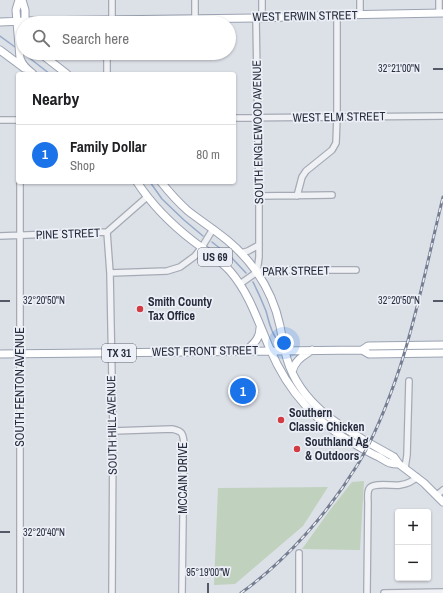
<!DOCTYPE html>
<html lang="en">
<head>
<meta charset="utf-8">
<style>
  :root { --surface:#fff; --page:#f6f6f6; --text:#202124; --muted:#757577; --line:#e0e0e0; --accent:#1a73e8 }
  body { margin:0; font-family:"Archivo Narrow",sans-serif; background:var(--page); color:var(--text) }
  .controls { position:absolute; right:12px; bottom:12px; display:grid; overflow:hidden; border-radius:4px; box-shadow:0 1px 3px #0004 }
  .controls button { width:36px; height:36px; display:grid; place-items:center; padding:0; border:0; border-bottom:1px solid var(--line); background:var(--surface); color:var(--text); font:20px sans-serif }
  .you { position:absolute; left:284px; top:343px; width:14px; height:14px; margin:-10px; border:3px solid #fff; border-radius:50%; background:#1a73e8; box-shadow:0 0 0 6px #1a73e833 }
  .badge { display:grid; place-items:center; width:26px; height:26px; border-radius:50%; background:var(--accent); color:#fff; font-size:13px; font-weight:700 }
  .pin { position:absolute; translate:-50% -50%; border:2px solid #fff; box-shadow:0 1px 4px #0006 }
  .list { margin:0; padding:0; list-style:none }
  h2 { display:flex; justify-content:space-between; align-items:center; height:52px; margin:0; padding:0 16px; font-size:17px }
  h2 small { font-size:13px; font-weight:400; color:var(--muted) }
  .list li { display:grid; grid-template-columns:26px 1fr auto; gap:12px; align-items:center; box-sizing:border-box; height:60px; padding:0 16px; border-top:1px solid var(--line) }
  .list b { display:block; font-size:15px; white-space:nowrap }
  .list p { margin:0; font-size:13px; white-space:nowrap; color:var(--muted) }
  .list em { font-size:13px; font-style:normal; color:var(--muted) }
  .icon { flex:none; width:22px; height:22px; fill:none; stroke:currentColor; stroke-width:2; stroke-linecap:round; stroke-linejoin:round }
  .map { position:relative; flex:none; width:443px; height:593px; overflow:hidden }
  .search { position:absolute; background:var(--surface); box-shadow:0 1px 3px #0004; left:16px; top:16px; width:220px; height:44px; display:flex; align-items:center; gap:10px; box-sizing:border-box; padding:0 14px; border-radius:22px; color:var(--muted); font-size:15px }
  .panel { position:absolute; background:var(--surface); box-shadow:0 1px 3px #0004; left:16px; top:72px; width:220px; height:112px; border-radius:4px }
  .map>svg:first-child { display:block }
  .green { fill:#c0d1bd }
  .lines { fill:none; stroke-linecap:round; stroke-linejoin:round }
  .stream { stroke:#96aac9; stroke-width:1.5 }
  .minor-casing { stroke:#a5aab4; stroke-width:8 }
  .major-casing { stroke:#9ba3b3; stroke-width:9 }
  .minor { stroke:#eff1f5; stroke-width:5.5 }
  .major { stroke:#fff; stroke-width:7 }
  .rail-casing { stroke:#757d91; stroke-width:3 }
  .rail { stroke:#eceff5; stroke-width:1.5; stroke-dasharray:4.5; stroke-linecap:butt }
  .ticks { fill:none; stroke:#262c3e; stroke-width:1.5 }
  .poi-dot { fill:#d33b43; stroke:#eceff5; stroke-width:1.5 }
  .labels { text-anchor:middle; stroke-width:3.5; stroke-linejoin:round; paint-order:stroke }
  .shield { fill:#eceff5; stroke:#616675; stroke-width:1 }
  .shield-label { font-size:11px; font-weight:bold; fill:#262c3e }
  .street-label { font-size:12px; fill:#262c3e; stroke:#eceff5 }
  .poi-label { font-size:12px; font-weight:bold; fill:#262c3e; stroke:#eceff5; text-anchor:start }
  .ticks-label { font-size:10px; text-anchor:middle; fill:#262c3e; stroke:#eceff5; stroke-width:3.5; stroke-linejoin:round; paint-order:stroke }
</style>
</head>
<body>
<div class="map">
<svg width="443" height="593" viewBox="0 0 443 593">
  <rect width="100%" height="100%" fill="#dce0e7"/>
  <path class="green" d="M364,481L360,550L302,549L330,510L352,482Z
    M328,487L303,526L235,584L214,585L218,488Z"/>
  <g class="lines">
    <path class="stream" d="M0,36L15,47
      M23,53L50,74
      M150,182L162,199L184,220L203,236
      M212,242L231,257L246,273
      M253,282C258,292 262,301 266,311C269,321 270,330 276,338"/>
    <g class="minor-casing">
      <path id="minor" d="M439,13V0
        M360,15V0
        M195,18V0
        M256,18L259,196V257L257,272
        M262,18V0
        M112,20V0
        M107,53V74
        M234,118L443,116
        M0,120H18
        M259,196L332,195
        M297,196L302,177L306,171L332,150L336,143L337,117V15
        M107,232L110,273L113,431L112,593
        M0,236L107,232L147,197
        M241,253L248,251L259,245
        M110,273L167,271L180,267L195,256L202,247L213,229
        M240,284L257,272L266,270H356
        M113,431L172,429C182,431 183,433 184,443L182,593
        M405,468L407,455L409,381
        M437,495L443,490
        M299,553V593
        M20,593V182
        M367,593L368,503C368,499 367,493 369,489C372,482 393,486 400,485C407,484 412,482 417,477
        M384,593L443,592"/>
    </g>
    <g class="major-casing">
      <path id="major" d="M19,0L16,10L20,58C22,65 27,69 33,74
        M22,0L25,10V23
        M0,22L25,21L262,18L337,15L443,13
        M0,50L24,68
        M40,53L67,74
        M137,182C152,205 171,224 193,241C206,251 219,259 230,271C250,294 258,322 270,349C288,392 317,424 358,446C365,450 372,454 379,457C383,459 386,462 390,463C393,464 396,464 399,464
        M161,182C169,192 178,202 188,211C201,221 215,230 227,240C238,249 248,260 256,271C268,288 276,307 280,326C282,337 284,348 287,359C302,410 352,433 394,457L399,464L424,483L443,502
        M362,350L369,354L443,353
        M246,351C253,344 260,339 260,328
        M0,354L362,350L368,346L443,345
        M292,372C295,360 302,357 312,350"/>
    </g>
    <use href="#minor" class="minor"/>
    <use href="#major" class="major"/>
    <g class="rail-casing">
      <path id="rail" d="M241,593C287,560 328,513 358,464C376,434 389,400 400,367C418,312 429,254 443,197"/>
    </g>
    <use href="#rail" class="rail"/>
  </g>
  <path class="ticks" d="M433,69H443M0,301H10M433,301H443M0,532H10M208,583V593"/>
  <g class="poi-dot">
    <circle cx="140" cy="309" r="4"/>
    <circle cx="281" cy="420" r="4"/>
    <circle cx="297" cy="449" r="4"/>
  </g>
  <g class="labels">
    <g class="shield">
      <rect x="198" y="248" width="34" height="18" rx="3"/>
      <rect x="102" y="344" width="34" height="18" rx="3"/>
    </g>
    <g class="shield-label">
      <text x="215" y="261">US 69</text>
      <text x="119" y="357">TX 31</text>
    </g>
    <g class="street-label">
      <text transform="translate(305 16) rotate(-1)" y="4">WEST ERWIN STREET</text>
      <text transform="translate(339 117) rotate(-1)" y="4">WEST ELM STREET</text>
      <text transform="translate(258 132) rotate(-91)" y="4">SOUTH ENGLEWOOD AVENUE</text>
      <text transform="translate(68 234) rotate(-2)" y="4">PINE STREET</text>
      <text transform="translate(296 271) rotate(-1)" y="4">PARK STREET</text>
      <text transform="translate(205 351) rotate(-1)" y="4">WEST FRONT STREET</text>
      <text transform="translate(20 387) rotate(-90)" y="4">SOUTH FENTON AVENUE</text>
      <text transform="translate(112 425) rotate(-91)" y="4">SOUTH HILL AVENUE</text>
      <text transform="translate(183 478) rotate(-90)" y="4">MCCAIN DRIVE</text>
    </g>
    <g class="poi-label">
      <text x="148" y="306">Smith County<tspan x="148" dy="14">Tax Office</tspan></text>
      <text x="289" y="417">Southern<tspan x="289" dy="14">Classic Chicken</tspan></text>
      <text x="305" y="446">Southland Ag<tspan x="305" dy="14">&amp; Outdoors</tspan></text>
    </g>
  </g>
  <g class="ticks-label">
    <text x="399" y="72">32°21'00"N</text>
    <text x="44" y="304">32°20'50"N</text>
    <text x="399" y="304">32°20'50"N</text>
    <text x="44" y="536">32°20'40"N</text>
    <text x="208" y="576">95°19'00"W</text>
  </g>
</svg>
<div class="controls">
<button>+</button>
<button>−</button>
</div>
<div class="you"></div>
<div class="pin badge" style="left:243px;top:391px">1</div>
<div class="search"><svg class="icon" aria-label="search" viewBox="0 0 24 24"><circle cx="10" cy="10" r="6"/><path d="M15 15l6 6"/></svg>Search here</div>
<section class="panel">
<h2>Nearby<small></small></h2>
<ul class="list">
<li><span class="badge">1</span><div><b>Family Dollar</b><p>Shop</p></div><em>80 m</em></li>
</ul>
</section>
</div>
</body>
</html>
